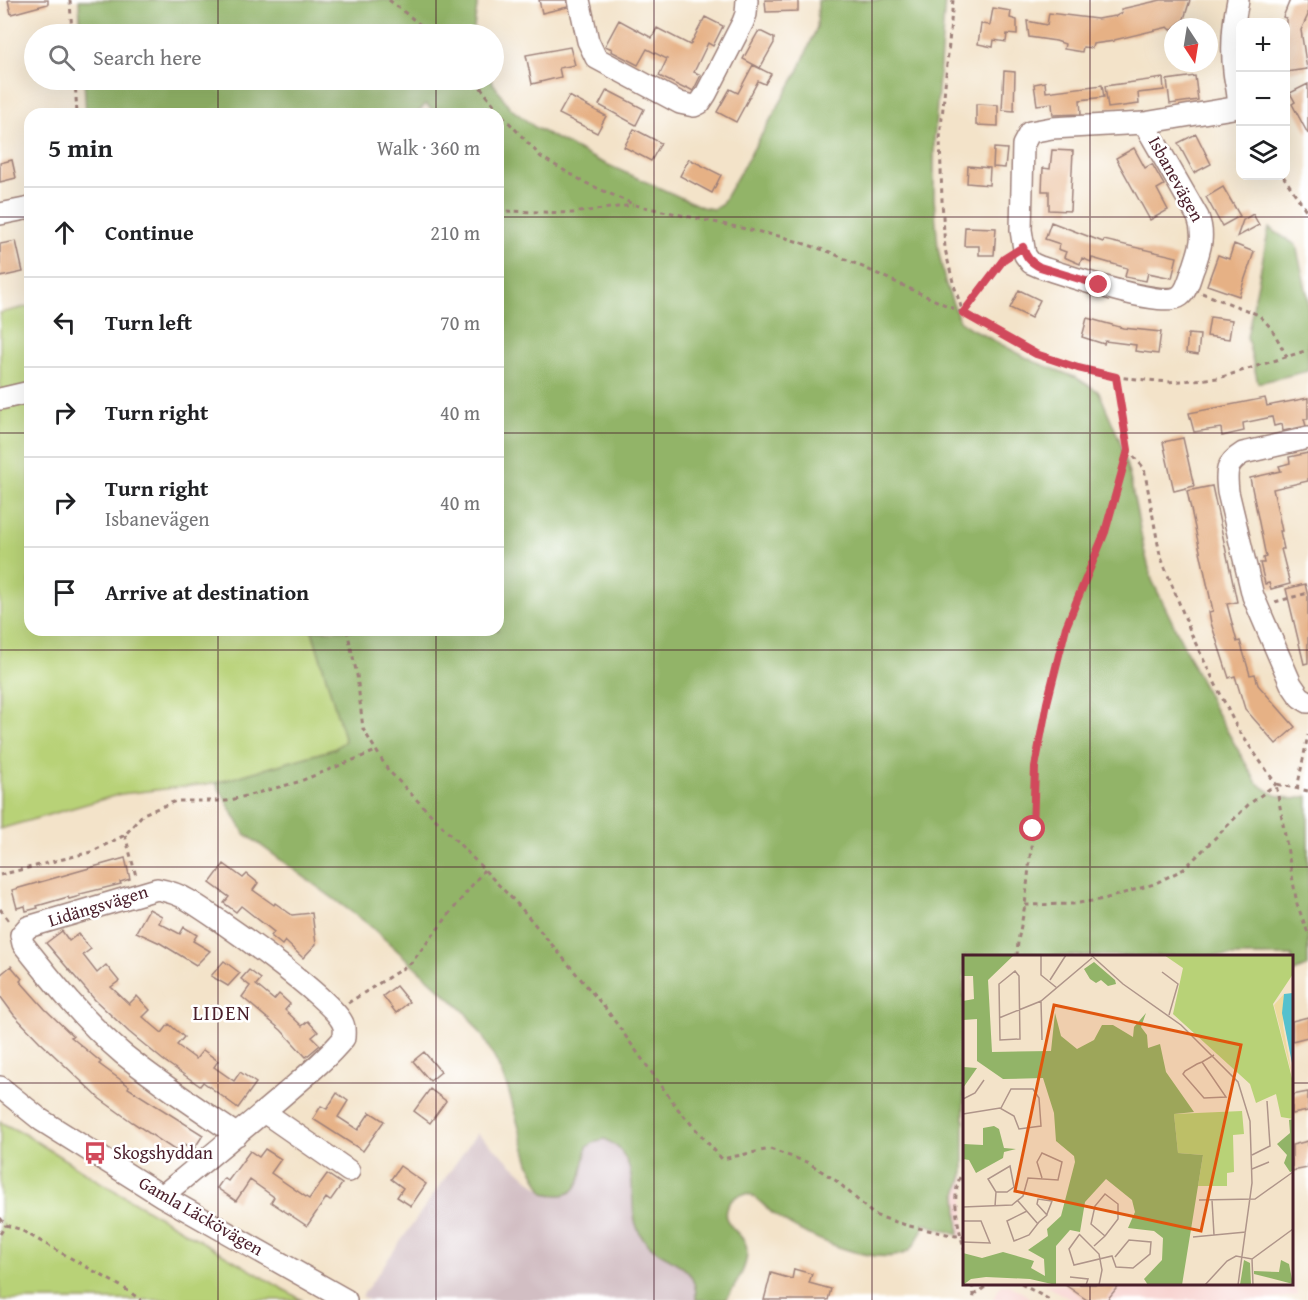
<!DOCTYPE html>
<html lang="en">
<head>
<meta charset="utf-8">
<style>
  :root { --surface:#fff; --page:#f2f2f2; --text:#202124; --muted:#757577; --line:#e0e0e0 }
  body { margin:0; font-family:"Gentium Book Plus",serif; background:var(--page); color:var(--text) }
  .controls { position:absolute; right:18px; top:18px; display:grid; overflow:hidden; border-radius:12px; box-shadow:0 6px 24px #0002 }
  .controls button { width:54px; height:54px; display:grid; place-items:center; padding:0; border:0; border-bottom:2px solid var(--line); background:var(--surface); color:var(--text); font:30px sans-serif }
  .compass { position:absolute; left:1164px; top:18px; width:54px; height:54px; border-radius:50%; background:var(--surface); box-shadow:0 6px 24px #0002; rotate:168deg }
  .stop { position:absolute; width:18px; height:18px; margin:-14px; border:4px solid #d1495b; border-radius:50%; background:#fff }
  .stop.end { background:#d1495b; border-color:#fff; box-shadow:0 2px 6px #0008 }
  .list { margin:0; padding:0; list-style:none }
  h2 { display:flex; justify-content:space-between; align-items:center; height:78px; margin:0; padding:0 24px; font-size:26px }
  h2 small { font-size:20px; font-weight:400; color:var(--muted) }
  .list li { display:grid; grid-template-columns:39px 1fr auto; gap:18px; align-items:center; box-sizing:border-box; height:90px; padding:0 24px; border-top:2px solid var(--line) }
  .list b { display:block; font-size:22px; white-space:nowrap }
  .list p { margin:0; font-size:20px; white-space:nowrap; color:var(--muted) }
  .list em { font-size:20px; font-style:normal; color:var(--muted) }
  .icon { flex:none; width:33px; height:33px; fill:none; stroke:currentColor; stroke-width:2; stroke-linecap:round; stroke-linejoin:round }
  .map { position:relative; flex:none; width:1308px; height:1300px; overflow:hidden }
  .search { position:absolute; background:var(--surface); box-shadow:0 6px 24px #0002; left:24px; top:24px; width:480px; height:66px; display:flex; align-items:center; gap:15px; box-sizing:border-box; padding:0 21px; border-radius:33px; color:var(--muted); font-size:22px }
  .panel { position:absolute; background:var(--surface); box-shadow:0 6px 24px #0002; left:24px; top:108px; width:480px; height:528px; border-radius:18px }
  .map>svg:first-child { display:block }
  .built { fill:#f7d0cd }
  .industrial { fill:#d2bec3 }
  .green { fill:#b8d277; stroke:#817851; stroke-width:1.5 }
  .forest { fill:#92b468; stroke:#6e6a4a; stroke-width:1.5 }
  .building { fill:#e6b185 }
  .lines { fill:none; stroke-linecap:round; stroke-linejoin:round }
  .minor-casing { stroke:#9e817a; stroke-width:24 }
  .path { stroke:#9e817a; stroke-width:3; stroke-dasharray:4.5 4.5; stroke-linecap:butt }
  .minor { stroke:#fff; stroke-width:21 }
  .route { stroke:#d1495b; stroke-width:8 }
  .grid { fill:none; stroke:#4a1f2b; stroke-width:1.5; stroke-opacity:0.55 }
  .labels { text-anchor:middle; stroke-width:5; stroke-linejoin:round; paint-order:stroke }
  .street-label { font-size:18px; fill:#4a1f2b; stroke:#fff }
  .poi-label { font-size:18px; fill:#4a1f2b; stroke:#fff; text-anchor:start }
  .neighbourhood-label { font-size:20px; letter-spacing:1.5px; fill:#4a1f2b; stroke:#fff }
  .inset-road { fill:none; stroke:#af958a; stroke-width:1.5 }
  .view { fill:#e0560e; fill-opacity:0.15; stroke:#e0560e; stroke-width:3 }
  .inset-edge { fill:none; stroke:#4a1f2b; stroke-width:3 }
</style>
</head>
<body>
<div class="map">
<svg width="1308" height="1300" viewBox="0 0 1308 1300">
  <rect width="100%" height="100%" fill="#fff"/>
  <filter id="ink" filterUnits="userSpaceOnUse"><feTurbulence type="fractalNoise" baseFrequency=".0167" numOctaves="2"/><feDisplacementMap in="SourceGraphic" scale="12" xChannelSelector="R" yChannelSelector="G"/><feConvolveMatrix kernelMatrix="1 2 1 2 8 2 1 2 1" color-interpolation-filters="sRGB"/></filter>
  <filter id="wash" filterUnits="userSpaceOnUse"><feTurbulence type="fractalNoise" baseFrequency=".008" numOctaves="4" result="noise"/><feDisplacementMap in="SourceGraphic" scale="24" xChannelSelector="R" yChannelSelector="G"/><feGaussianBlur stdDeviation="1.35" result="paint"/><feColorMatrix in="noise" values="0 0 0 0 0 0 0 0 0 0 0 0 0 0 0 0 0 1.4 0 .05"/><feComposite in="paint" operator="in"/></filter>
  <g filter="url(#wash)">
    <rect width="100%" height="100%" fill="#f3e3c9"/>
    <path class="built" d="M964,1172V1238L959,1235L957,1194Z
      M1292,1267L1297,1295L1270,1300H1072L1043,1284H1292Z
      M1002,1284L1010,1285L1034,1300H992Z"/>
    <path class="industrial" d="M477,1133L544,1193L556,1196L577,1187L582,1176L587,1147L596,1141L605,1138L619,1149L631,1171L633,1185L632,1201L634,1218L642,1237L662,1254L685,1268L693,1279L697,1293L696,1300H368L362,1296Z"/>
    <path class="green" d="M30,306V630H312L346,741L334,749L216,783L121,794L0,829V313Z
      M0,1122L26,1135L100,1182L302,1300H0Z"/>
    <path class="forest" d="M79,0H478L473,34H81Z
      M818,0H945L934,141V198L938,248L945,282L959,320L970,328L1033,361L1077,378L1099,392L1120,441L1130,478L1144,549L1152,580L1214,708L1257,783L1275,795L1294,799L1308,796V966L1292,973V956H964V1172L957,1194L959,1235L925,1224C920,1233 915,1249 905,1253C873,1267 801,1235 775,1215C767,1210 759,1198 750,1195C745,1193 737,1195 733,1199C711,1220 743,1232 746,1245C751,1264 735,1285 726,1300H696C698,1259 660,1263 642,1237C624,1210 642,1177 620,1150C616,1145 610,1142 605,1139L596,1141L587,1147C580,1175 584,1203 544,1193L529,1163L508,1089L497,1063L483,1037L465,1012L368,924L244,833L216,783L334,749L345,741L312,630H498V114H436L426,104L416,114H86L84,80H491L510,108L536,128L597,160L702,207L713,209L721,205L798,72L817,27Z
      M1269,228L1296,245L1308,298V371L1258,383L1247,337Z"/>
    <g id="blocks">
      <path class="building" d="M8,0H48V4L11,14Z
        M539,0H567L568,7L542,13Z
        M765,0H798V11L766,12Z
        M1161,0H1190L1184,19L1171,30L1168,27L1114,40V41L1093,44L1092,48L1083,47L1082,52L1064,49L1065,44L1056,41L1029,37L1027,21L1047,25L1049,13L1097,19L1116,16L1122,13L1121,9Z
        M1290,0H1308V15L1301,30L1307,69L1286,72V18L1283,17Z
        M993,8L1011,11L1010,18L1017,20V35L1007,34L1006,42L994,40L993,47L978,44L981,24L990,25Z
        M705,17L723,26L713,46L708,43L694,72L701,75L693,91L686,87L685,89L659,76L667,59L647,49L638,65L611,51L612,49L605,46L619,20L652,38L657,28L690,45Z
        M758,32H762L774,38V43L760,68L743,59Z
        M570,47L575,65L559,68L561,77L532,84L526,55Z
        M753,65L771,74L765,84L758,81L736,122L717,112L730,89L738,93Z
        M1004,71L1015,72L1014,111L1002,110Z
        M1195,76L1198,100L1170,104L1167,80Z
        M1163,78L1164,90L1138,93L1139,104L1108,108L1105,86Z
        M1045,82L1046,92L1102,85L1104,97L1080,100L1081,114L1053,115L1052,103L1037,105L1034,84Z
        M1308,84V134L1292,104L1295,102L1290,93Z
        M607,90L644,109L636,125L599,105Z
        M569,96L606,116L597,133L559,114Z
        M976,104L998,105V126L976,125Z
        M634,129L661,143L651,161L624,147Z
        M1196,134L1211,164L1194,173L1178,143Z
        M994,148L1007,149L1005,168L993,167Z
        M1134,148L1145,168L1152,164L1164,185L1157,189L1168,210L1150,220L1116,158Z
        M1052,150L1073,151L1070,211L1049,210V191H1042L1043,168L1050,169Z
        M689,159L721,175L712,193L680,176Z
        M12,160L16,178L0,182V163Z
        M968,166L990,168L989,185L967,183Z
        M1223,187L1240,216L1222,226L1206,197Z
        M1253,214L1259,225L1237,237L1243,220Z
        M1051,222L1103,242L1104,240L1177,257L1172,278L1148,273L1146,281L1125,277L1127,268L1092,258L1091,262L1082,258L1080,264L1064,257L1066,252L1058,249L1060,244L1045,239Z
        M965,227L996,228L994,255H979V246H964Z
        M16,241L23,272L0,277V244Z
        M1234,244L1254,252L1239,296L1207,285L1218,255L1229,259Z
        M1019,290L1040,300L1031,318L1010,308Z
        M1210,317L1232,320L1229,339L1207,336Z
        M1087,318L1123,328L1161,332L1158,354L1135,351L1136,345L1105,341L1104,344L1082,337Z
        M1188,334L1200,335L1198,355L1186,353Z
        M1265,398L1267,406L1308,398V419H1304L1306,426L1283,431L1282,424L1274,426L1272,417L1243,423L1244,431L1222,436L1221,428L1194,432L1189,413Z
        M1183,438L1194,486L1174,491L1163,442Z
        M1308,453V481L1273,489L1282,531H1280L1284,549H1281L1290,584L1271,589L1269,583L1265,584L1260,563H1264L1263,558L1266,557L1250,478L1281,471L1279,466L1290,463L1289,457Z
        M1212,486L1237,602L1227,604L1237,642L1240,641L1250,675L1255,674L1258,685L1295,727L1276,744L1245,709L1235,676L1229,678L1211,623L1209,612L1213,611L1187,491Z
        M1305,584L1308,596V663L1304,664L1286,589Z
        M125,858L130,879L120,882L121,884L80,894V896L69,899L68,897L37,906L38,908L26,911L25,906L17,908L12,890Z
        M224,864L243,878L247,874L258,883L253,890L274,905L275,903L292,915L312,913L316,944L303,958L285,941L282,945L271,936L274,932L241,906L236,912L224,903L229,897L210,883Z
        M149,909L162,916L159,923L180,934L184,927L197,935L193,941L210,951L196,965L160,943L136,932Z
        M62,931L69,941L78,934L91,949L83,955L97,973L106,965L119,981L111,987L129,1004L137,996L150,1010L143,1017L162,1033L169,1024L184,1037L177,1045L196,1059L203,1050L218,1061L214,1067L234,1081L240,1072L256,1083L238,1108L203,1082L200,1086L163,1060L129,1032L95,1000L46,943Z
        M224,961L240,973L228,986L211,976Z
        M11,966L22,979L20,981L45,1009L73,1036L71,1037L101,1062L99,1064L129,1086L128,1088L203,1135L194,1149L185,1144L179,1153L132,1122L100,1099L40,1042L14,1015L0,996V975Z
        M249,970L261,979L256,985L274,1000L279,994L290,1004L285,1010L302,1026L308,1021L318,1032L312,1037L320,1045L306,1057L281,1030L242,997L250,986L241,979Z
        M396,986L409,1002L396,1013L383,996Z
        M1308,1017V1037L1292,1041V1021Z
        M424,1052L441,1072L430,1081L413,1061Z
        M430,1089L446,1101L430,1123L414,1111Z
        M1308,1092V1111L1292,1114V1095Z
        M337,1093L348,1101L338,1117L358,1130L370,1112L384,1121L363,1151L313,1119L321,1106L327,1109Z
        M1308,1141V1168L1292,1171V1145Z
        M265,1149L281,1159L271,1173L309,1199L327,1174L342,1184L330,1201L326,1198L307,1226L271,1202L274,1197L250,1180L236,1201L217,1188L224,1178L228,1181L250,1151L259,1157Z
        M400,1166L426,1184L411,1206L397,1197L403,1188L391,1179Z
        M794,1269L812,1274L809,1283L831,1289L828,1300H764L771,1273L792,1279Z
        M1064,1284H1120L1107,1300H1087Z"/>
    </g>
  </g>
  <g filter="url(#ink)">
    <use href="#blocks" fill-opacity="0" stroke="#9e817a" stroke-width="1.5"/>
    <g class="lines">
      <g class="minor-casing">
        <path id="minor" d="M579,0L588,41L596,58L680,103L694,106L700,103L706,94L743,22L746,14L747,0
          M1144,123L1198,217C1205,236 1200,249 1194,267C1190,276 1188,290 1180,296C1163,309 1063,274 1040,267L1031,263L1025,255L1021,230L1023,145L1030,132L1052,128L1144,123L1233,108L1238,104C1239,92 1235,83 1234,71C1231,47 1233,24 1238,0
          M0,214L30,208
          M0,399L30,392
          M1308,438L1243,453C1225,464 1226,472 1228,492L1253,596L1291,684L1300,697L1308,702
          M0,1087L41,1120L162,1196L346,1300
          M264,1112L349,1171
          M162,1196C202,1163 241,1131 280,1098C302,1079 325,1061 344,1038C344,1034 345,1028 343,1024C334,999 215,916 188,900C178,894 168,891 157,889L28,927L21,935L23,944C54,983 85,1022 123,1054C159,1083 199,1109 237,1135"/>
      </g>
      <path class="path" d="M70,0L72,34
        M389,0L432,34
        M953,0L940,139L942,200L945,249L953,282L963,313
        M75,80L77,114
        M475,80L501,114L541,157L586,183L635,205L783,237L830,252L963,313L1036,354L1078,368L1116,377L1168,382L1219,378L1308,350
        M1283,176L1308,213
        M498,213L506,211L572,213L633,205
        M1202,293L1259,315L1272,329L1287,357
        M963,313L1008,255
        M1275,602L1308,593
        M347,630L357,675L363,729L388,770L521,908L606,1009L678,1109L722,1159L770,1149L809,1163L838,1182L874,1215L909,1226L956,1236L961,1235L964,1238
        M1297,789L1308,735
        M1308,791L1276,784L1297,904L1308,933
        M125,835L136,876
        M0,875L91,852L125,835L143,814L176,801H227L298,782L376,751
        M1025,905L1073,904L1104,899L1154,884L1184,869L1248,805L1276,784L1237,728L1193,638L1160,555L1144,468L1128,450L1116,377
        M0,909L10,922
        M1017,956L1018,941L1025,905L1033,829L1036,767L1047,703L1066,627L1105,532L1128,450
        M348,1003L411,963L484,870
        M964,1169C949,1194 958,1223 964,1249
        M0,1218L6,1225L19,1229L124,1288L141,1300
        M0,1234L6,1225
        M972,1284L974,1295L973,1300
        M1021,1284L1050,1300
        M974,1295L989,1284"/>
      <use href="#minor" class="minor"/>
    </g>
  </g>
  <g class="lines" filter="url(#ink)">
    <path class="route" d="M1033,829L1035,767L1047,703L1066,627L1105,532L1128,450L1116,377L1078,368L1036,354L963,313L1004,259L1023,247C1026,257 1030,262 1040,267L1099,285"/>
  </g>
  <path class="grid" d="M218,0V34M436,0V34M654,0V1300M872,0V1300M1090,0V956M218,80V114M436,80V114M0,217H30M498,217H1308M0,433H30M498,433H1308M218,630V1300M436,630V1300M0,650H1308M0,867H1308M0,1083H964M1292,1083H1308M1090,1284V1300"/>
  <defs>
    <g id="bus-bare" transform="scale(1.8)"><path d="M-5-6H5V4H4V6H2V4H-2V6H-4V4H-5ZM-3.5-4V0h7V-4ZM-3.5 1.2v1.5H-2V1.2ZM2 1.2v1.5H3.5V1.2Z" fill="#d1495b" stroke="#fff" stroke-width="2.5" paint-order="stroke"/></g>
  </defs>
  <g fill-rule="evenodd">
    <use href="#bus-bare" x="95" y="1153"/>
  </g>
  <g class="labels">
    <g class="street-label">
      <text transform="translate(1176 179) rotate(61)" y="6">Isbanevägen</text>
      <text transform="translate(98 906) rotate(-17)" y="6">Lidängsvägen</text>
      <text transform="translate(201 1216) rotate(30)" y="6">Gamla Läckövägen</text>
    </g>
    <g class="poi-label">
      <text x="113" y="1159">Skogshyddan</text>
    </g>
    <g class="neighbourhood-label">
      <text x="222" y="1020">LIDEN</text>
    </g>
  </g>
  <g transform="translate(963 955)">
    <rect width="330" height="330" fill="#f3e3c9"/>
    <path d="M201,0H330V19L310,49L330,127V164L318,162L313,139L293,148L287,129L210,59L220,13ZM279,156L281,179L270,180L271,217L264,218V231H235L240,200L215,198L211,159Z" fill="#b8d277"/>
    <path d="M0,0H51L25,25L29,97L88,96L92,58L98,81L114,94L131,85L139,70H150L170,82L171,72L183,58L178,72L184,80L185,93L197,89L203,117L231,157L211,159L215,198L240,200L219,330H185L181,324L199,305L200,283L191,276L165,273L172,257L169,245L143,224L122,247L117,277L107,275L93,291V330L67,324L23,322L8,324L0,330V298L19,303L40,297L71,306L68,313L82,321L81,304L65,295L85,281L84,274L98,261L112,207L111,201L93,186L91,158L80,123L40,124L14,106V64L0,65V46L11,44L10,21H0ZM131,7L152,25L153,29L145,31L138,25L133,28L127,24L121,14ZM0,112L14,113L0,133ZM330,164V216L327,217L321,208L324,200L314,189L327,178L326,165ZM31,171L36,174L41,193L53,194L41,197L40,203L13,218L6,205L0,204V189L20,190V173ZM281,305L287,308L288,330H277ZM318,305L326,309L330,329L291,319V316L316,317Z" fill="#92b468"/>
    <path d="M321,39L320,71L330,124L311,50Z" fill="#eeda9e"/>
    <path d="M330,38V113L319,58L321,39Z" fill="#55c1ce"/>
    <path class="inset-road" d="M78,0V20L94,33M128,0L160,29L218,70L275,127L287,166L289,228L275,330M52,16L56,21L57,84L37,85L36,29ZM199,17L215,29L206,60M87,25L103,0M78,46L79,85M36,63L78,46L129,3M239,107L263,142L241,143L220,119L222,116L234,109L239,107L251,100M0,144L12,138L21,125M0,159L37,153L51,161L56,174L78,171L76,143L70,134H48L38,153M289,200L307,191L304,146M289,214L306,207M236,245L292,244L330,217M249,245L251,280M55,246L75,269M32,251L33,237L25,224L47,211L51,232L44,237H33M0,252L49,250L60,241L65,223L95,225L99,207L79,198L74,207L79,223M64,256L44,266L51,286L66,280L76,267L83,261L84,260V259L89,246L75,244L74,249L84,260M0,266H18L27,288L0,287M116,279L136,299L139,315L136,330M116,280L106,294L111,310L149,301L153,312L170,313L187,299L188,287L166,285L152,302M230,282L283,277M131,291L142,281L155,264V249L142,239L132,251L128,269L142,281M289,304L290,330M107,322L125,324L123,330M242,330L264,306L273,301L289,304L330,274"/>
    <path class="view" d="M91,50L278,90L238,276L52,236Z"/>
    <rect width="330" height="330" class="inset-edge"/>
  </g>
</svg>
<div class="controls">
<button>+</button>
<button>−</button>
<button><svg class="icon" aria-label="layers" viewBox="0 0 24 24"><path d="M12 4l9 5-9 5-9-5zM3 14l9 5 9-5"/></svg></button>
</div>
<svg class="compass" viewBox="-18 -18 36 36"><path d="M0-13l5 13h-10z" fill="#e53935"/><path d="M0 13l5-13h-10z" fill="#757577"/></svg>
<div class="stop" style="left:1033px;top:829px"></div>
<div class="stop end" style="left:1099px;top:285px"></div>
<div class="search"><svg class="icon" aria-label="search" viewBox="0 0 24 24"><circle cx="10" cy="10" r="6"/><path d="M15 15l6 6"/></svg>Search here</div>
<section class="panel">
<h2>5 min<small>Walk · 360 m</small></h2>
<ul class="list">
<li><svg class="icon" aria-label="ahead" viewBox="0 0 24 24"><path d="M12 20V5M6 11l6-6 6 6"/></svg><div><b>Continue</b></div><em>210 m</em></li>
<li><svg class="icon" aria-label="left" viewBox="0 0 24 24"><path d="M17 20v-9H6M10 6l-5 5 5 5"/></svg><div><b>Turn left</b></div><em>70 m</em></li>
<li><svg class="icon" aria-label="right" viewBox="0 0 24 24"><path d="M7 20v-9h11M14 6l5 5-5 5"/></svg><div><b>Turn right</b></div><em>40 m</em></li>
<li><svg class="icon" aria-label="right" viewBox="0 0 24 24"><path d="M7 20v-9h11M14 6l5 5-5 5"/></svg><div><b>Turn right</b><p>Isbanevägen</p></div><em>40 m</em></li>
<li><svg class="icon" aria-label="arrive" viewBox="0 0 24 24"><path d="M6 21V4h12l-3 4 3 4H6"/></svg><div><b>Arrive at destination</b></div></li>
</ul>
</section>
</div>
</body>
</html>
